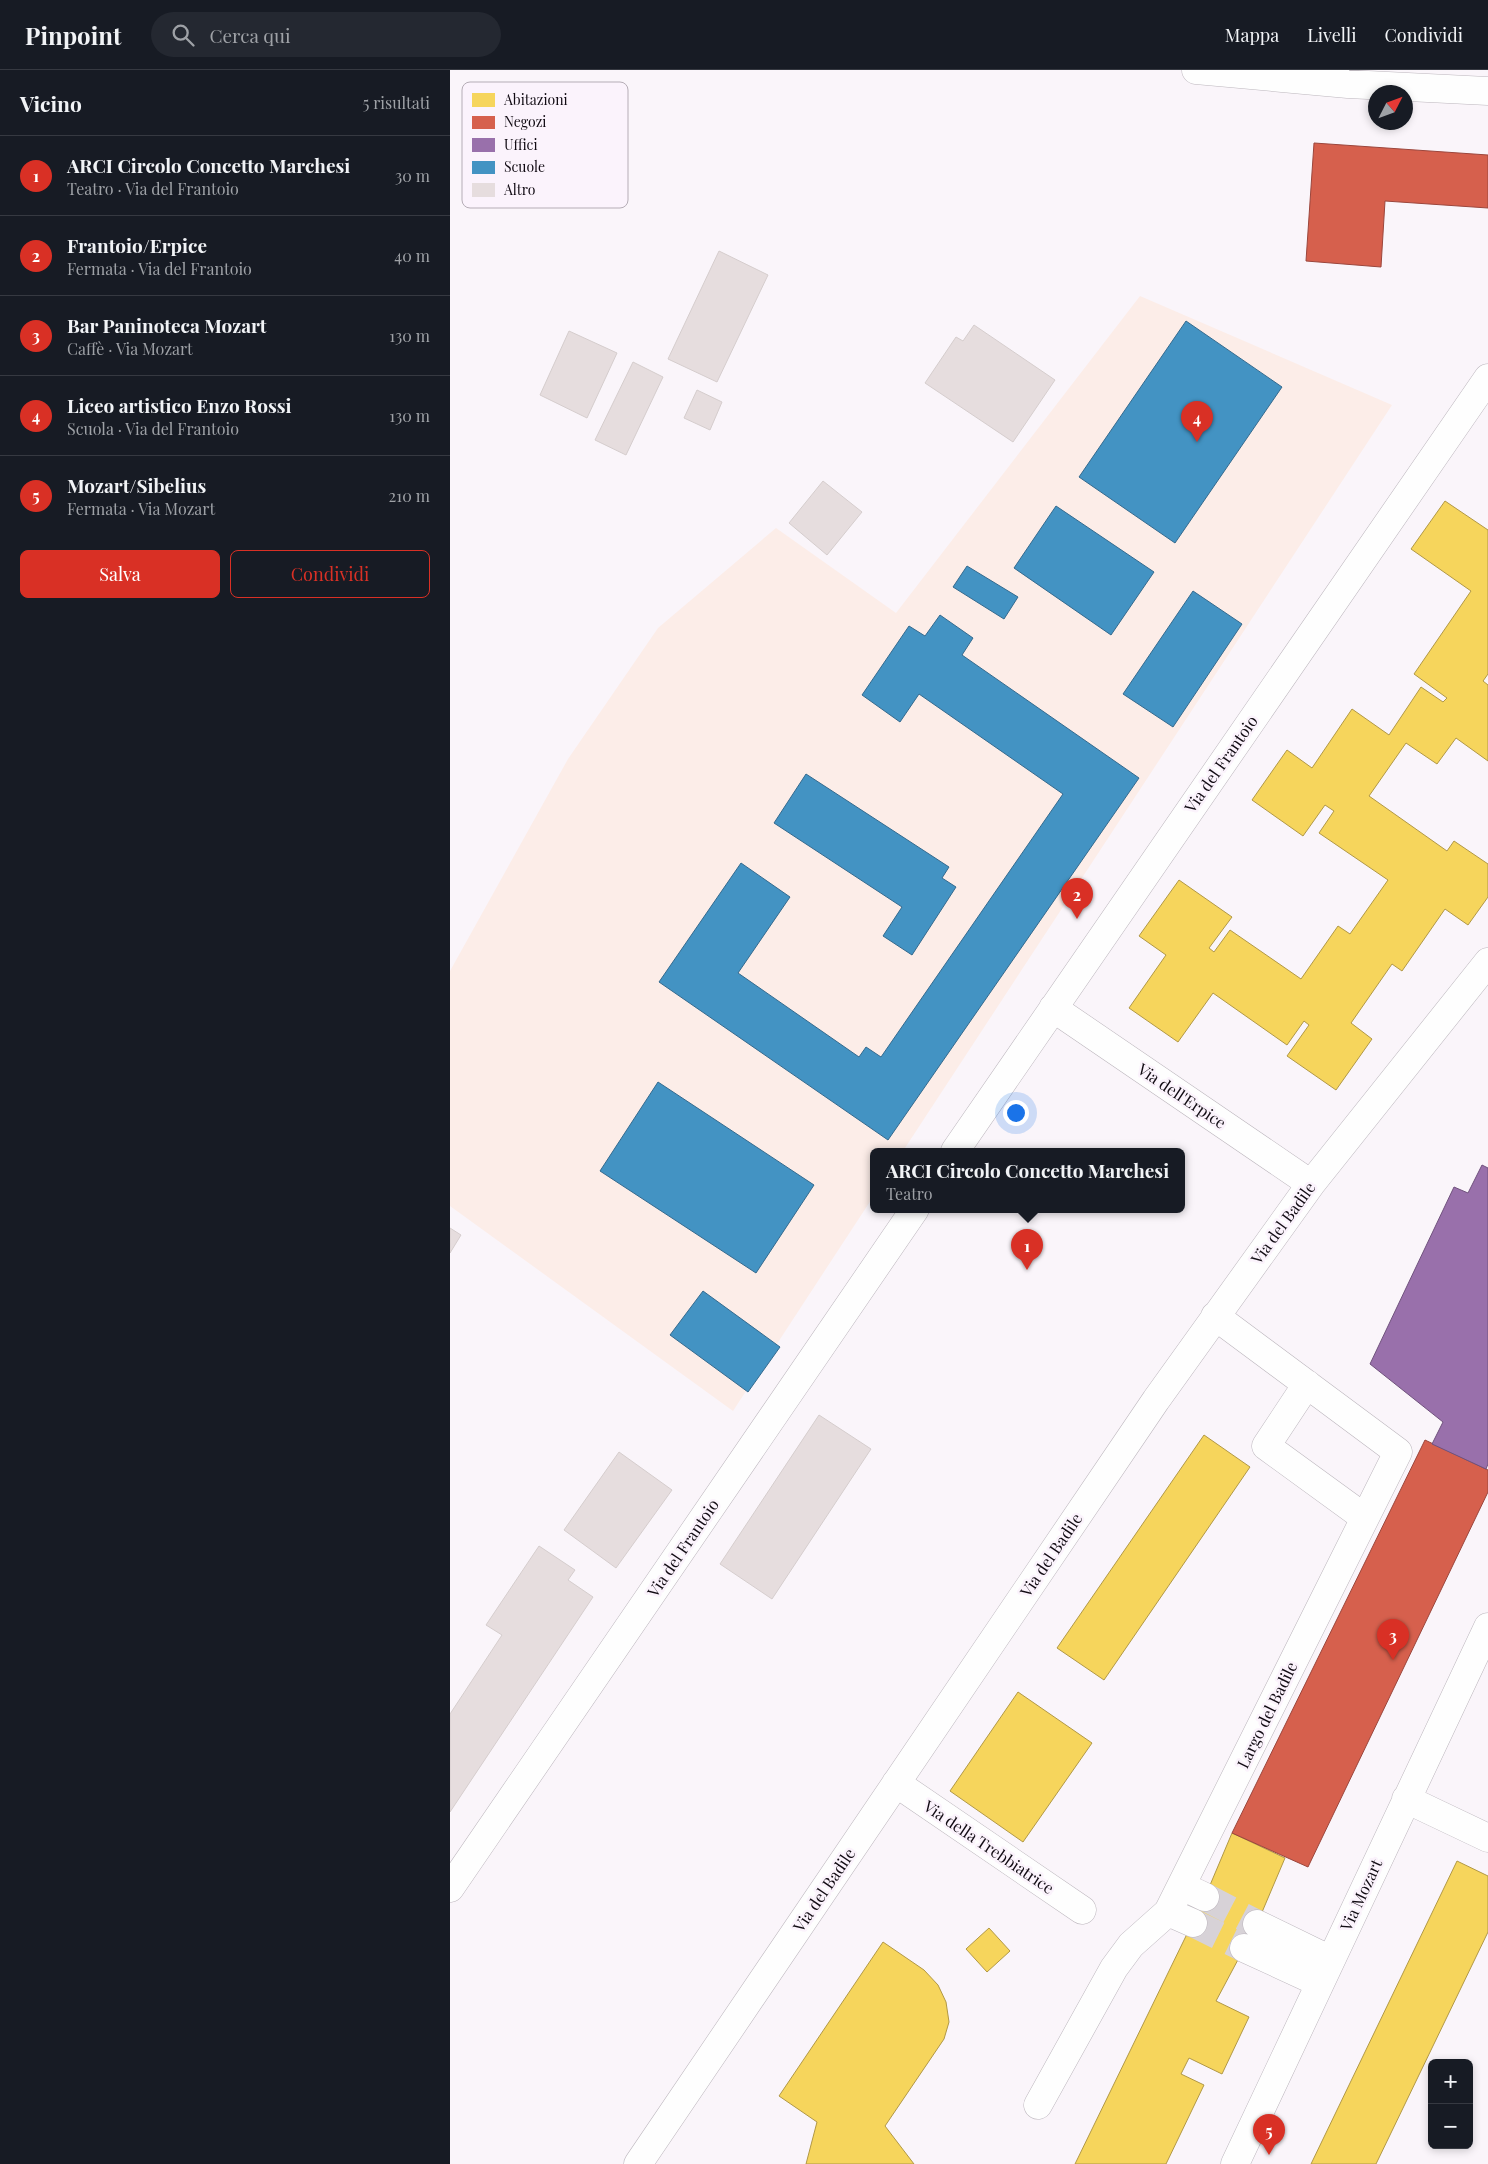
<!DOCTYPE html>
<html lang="it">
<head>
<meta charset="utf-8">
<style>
  :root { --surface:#171b24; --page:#242831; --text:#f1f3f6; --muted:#9ea1a6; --line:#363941; --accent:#d93025 }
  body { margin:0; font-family:"Playfair Display",serif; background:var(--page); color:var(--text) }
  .controls { position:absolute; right:15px; bottom:15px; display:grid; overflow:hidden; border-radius:8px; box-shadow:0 2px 8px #0003 }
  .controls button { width:45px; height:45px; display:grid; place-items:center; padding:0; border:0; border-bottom:1px solid var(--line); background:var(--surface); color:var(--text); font:25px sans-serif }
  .compass { position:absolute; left:918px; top:15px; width:45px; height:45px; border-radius:50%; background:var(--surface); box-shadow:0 2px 8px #0003; rotate:48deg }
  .you { position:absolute; left:565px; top:1042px; width:18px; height:18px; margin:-12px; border:4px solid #fff; border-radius:50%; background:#1a73e8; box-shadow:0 0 0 8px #1a73e833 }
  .badge { display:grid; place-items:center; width:32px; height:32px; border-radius:50%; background:var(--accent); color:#fff; font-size:16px; font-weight:700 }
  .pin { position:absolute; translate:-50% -41px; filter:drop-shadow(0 1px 2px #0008) }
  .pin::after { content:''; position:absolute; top:26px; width:18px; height:15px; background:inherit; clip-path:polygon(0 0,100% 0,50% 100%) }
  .popup { position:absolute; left:420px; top:1078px; width:315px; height:65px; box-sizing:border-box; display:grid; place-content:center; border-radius:8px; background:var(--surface); filter:drop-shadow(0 1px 4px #0005); font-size:16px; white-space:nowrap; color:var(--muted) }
  .popup b { font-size:19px; color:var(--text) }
  .popup::after { content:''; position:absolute; left:50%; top:100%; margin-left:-10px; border:10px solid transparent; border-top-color:var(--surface) }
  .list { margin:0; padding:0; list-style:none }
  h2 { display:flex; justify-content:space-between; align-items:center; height:65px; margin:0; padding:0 20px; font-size:21px }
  h2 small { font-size:16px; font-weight:400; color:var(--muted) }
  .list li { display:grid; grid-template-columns:32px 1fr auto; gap:15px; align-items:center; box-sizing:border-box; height:80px; padding:0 20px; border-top:1px solid var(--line) }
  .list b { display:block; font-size:19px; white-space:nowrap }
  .list p { margin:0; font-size:16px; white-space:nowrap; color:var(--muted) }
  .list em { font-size:16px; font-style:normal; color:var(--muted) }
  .actions { display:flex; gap:10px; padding:15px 20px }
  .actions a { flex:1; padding:11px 0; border:1px solid var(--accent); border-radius:8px; text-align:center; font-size:18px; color:var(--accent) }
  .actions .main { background:var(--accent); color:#fff }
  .icon { flex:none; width:28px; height:28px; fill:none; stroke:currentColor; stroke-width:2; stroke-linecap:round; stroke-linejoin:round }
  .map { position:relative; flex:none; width:1038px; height:2094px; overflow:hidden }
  header { display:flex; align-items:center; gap:30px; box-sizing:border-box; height:70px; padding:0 25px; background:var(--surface); border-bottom:1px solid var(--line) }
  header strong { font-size:24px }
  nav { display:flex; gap:28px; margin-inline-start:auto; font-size:18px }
  .search { width:350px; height:45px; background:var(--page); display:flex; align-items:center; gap:12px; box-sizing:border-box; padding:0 18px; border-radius:28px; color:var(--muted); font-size:19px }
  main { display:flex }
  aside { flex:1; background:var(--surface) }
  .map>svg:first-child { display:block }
  .education { fill:#fcede8 }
  .homes { fill:#f6d55c; stroke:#b19846 }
  .shops { fill:#d6604d; stroke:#9b463c }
  .offices { fill:#9970ab; stroke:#70527d }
  .schools { fill:#4393c3; stroke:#346a8e }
  .building { fill:#e6ddde; stroke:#d5cdcd }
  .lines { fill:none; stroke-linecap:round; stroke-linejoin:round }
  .minor-tunnel { stroke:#d7d2d7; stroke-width:28; stroke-dasharray:28 14; stroke-linecap:butt }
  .minor-casing { stroke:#bcb6bd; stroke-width:29 }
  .major-casing { stroke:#bcb6bd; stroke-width:29 }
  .minor { stroke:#fefefe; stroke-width:28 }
  .major { stroke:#fefefe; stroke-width:28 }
  .labels { text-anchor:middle; stroke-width:5; stroke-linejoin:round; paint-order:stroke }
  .street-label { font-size:16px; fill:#110b13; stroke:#fbf3fc }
  .key { fill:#fbf3fc; stroke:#b5adb6; stroke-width:1 }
  .key-label { font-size:14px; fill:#110b13 }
</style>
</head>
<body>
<header>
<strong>Pinpoint</strong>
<div class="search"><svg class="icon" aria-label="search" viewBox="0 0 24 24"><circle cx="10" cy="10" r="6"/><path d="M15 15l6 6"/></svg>Cerca qui</div>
<nav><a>Mappa</a><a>Livelli</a><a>Condividi</a></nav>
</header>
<main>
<aside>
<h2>Vicino<small>5 risultati</small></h2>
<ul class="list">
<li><span class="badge">1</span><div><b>ARCI Circolo Concetto Marchesi</b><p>Teatro · Via del Frantoio</p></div><em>30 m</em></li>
<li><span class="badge">2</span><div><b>Frantoio/Erpice</b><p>Fermata · Via del Frantoio</p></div><em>40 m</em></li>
<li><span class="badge">3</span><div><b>Bar Paninoteca Mozart</b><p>Caffè · Via Mozart</p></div><em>130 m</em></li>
<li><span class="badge">4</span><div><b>Liceo artistico Enzo Rossi</b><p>Scuola · Via del Frantoio</p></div><em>130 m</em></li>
<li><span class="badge">5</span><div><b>Mozart/Sibelius</b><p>Fermata · Via Mozart</p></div><em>210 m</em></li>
</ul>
<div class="actions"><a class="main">Salva</a><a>Condividi</a></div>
</aside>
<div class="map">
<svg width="1038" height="2094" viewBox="0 0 1038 2094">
  <rect width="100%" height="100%" fill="#faf5fa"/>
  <path class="education" d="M690,226L942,335L453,1081H423V1127L283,1341L0,1136V901L118,689L208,558L326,458L446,543Z"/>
  <path class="homes" d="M995,431L1038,460V604L1033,611L1038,615V691L1006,668L987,694L956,673L919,726L997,781L1004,771L1038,794V827L1018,855L995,839L952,901L942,894L901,953L922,969L886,1020L837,986L859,955L854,951L837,975L763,923L728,972L679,938L716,885L689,866L729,810L782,847L759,878L764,882L780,860L851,909L888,856L900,864L938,810L869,763L884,741L875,735L853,766L802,730L837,680L862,698L902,639L939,665L971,617L993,632L997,628L964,604L1021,521L961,479Z
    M754,1365L800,1397L654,1610L607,1578Z
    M568,1622L642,1673L573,1772L500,1721Z
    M782,1763L835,1788L807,1854L766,1931L799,1947L772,2004L739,1988L731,2004L754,2015L716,2094H625L755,1827Z
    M1007,1791L1038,1806V1862L926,2094H861Z
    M539,1858L560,1881L537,1902L516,1879Z
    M433,1872L474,1900L488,1915L496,1932L499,1952L494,1969L435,2056L464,2094H356L367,2052L329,2026Z"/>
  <path class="shops" d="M864,73L1038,85V138L935,131L931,197L856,191Z
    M975,1370L1038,1400V1422L858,1797L782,1763Z"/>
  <path class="offices" d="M1032,1095L1038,1098V1394L1036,1399L982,1374L993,1352L920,1294L1004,1117L1018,1123Z"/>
  <path class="schools" d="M736,251L832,317L725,473L629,407Z
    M606,436L704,502L661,565L564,498Z
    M517,496L568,527L554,549L503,517Z
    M743,521L792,554L723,657L673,624Z
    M490,545L523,568L512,585L689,708L438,1070L209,912L291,793L340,827L288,903L409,987L416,977L431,987L613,724L469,624L450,652L412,625L459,556L475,566Z
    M356,704L499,797L492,808L506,817L462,885L433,866L452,837L324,753Z
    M208,1012L364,1115L306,1203L150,1101Z
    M253,1221L330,1277L298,1322L220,1265Z"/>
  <path class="building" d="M269,181L318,205L267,312L218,289Z
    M524,255L605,310L563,372L475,313L506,267L513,271Z
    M119,261L167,283L137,348L90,325Z
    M183,292L213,307L176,385L145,370Z
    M247,320L272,332L260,360L234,348Z
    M373,411L412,442L377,485L339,453Z
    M0,1158L11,1165L0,1183Z
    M369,1345L421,1379L322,1529L270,1494Z
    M169,1382L222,1420L166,1498L114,1460Z
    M89,1476L125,1500L118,1510L143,1527L0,1742V1644L52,1565L36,1555Z"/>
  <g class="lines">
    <path class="minor-tunnel" d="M755,1827L807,1854
      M743,1853L794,1878"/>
    <g class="minor-casing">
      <path id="minor" d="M603,938L861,1114
        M505,1081L1038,308
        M857,1314L816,1376L915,1448
        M446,1713L632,1840
        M956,1729L1038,1768
        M732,1816L755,1827
        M0,1818L465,1139
        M718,1842L743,1853
        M807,1854L881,1890
        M794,1878L870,1913
        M588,2035L664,1898L681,1875L718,1842L948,1382L765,1246
        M188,2094L706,1330L861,1114L1038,892
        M785,2094L1038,1557"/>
    </g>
    <g class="major-casing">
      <path id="major" d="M746,0L898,14L1038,21"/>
    </g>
    <use href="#minor" class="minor"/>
    <use href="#major" class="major"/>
  </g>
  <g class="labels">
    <g class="street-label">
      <text transform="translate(771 694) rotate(-55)" y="6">Via del Frantoio</text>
      <text transform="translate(732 1026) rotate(34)" y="6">Via dell'Erpice</text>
      <text transform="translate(833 1153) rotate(-54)" y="6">Via del Badile</text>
      <text transform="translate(233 1478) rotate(-56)" y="6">Via del Frantoio</text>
      <text transform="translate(601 1485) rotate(-56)" y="6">Via del Badile</text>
      <text transform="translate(817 1645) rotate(-64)" y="6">Largo del Badile</text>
      <text transform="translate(539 1777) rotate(34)" y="6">Via della Trebbiatrice</text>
      <text transform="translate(374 1820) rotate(-56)" y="6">Via del Badile</text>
      <text transform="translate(911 1825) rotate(-65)" y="6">Via Mozart</text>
    </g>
  </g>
  <rect x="12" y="12" width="166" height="126" rx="8" class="key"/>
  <rect x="22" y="23" width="23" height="14" fill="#f6d55c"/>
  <rect x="22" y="46" width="23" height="13" fill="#d6604d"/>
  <rect x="22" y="68" width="23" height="14" fill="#9970ab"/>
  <rect x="22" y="91" width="23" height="13" fill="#4393c3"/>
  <rect x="22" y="113" width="23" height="14" fill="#e6ddde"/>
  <g class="key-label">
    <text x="54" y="35">Abitazioni</text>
    <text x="54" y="57">Negozi</text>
    <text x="54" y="80">Uffici</text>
    <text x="54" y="102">Scuole</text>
    <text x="54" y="125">Altro</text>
  </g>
</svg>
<div class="controls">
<button>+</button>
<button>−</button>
</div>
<svg class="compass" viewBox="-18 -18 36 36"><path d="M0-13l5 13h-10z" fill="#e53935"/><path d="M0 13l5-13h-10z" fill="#9ea1a6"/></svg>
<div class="you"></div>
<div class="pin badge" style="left:577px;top:1200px">1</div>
<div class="popup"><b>ARCI Circolo Concetto Marchesi</b>Teatro</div>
<div class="pin badge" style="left:627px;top:849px">2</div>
<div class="pin badge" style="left:943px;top:1590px">3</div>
<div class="pin badge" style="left:747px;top:372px">4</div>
<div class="pin badge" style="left:819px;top:2085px">5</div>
</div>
</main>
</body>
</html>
